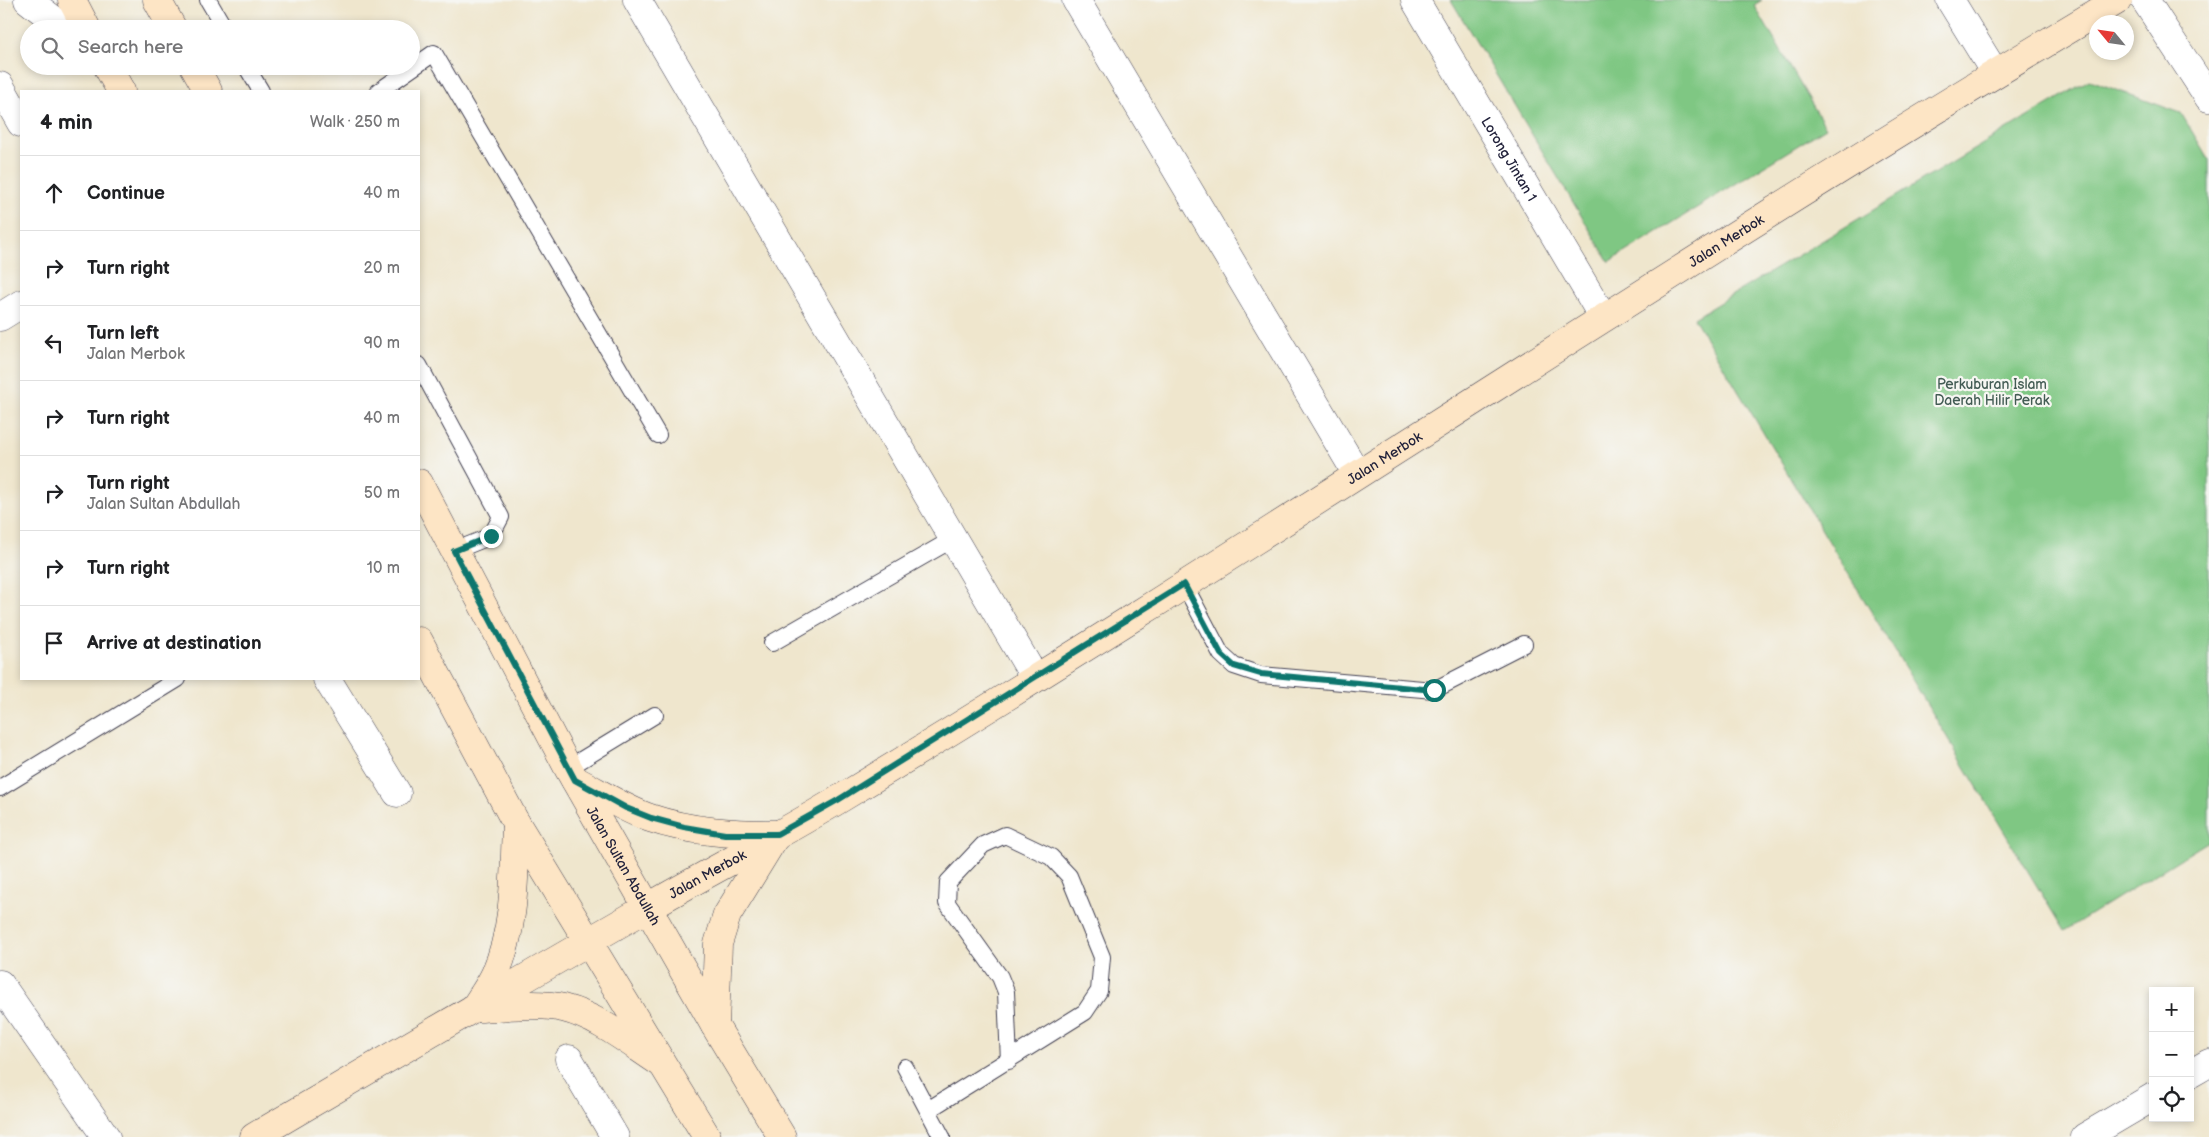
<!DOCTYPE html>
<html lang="en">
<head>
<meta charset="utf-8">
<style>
  :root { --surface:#fff; --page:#f6f6f6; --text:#202124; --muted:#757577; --line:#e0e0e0 }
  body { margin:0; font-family:"Balsamiq Sans",sans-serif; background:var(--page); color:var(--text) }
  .controls { position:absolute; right:15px; bottom:15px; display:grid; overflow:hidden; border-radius:0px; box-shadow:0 2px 8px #0003 }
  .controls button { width:45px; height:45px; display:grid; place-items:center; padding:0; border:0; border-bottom:1px solid var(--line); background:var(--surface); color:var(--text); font:25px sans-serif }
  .compass { position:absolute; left:2089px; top:15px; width:45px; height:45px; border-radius:50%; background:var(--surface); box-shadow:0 2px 8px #0003; rotate:299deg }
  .stop { position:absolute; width:15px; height:15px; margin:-11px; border:4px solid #0f766e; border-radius:50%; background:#fff }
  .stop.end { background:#0f766e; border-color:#fff; box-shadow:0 1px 5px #0008 }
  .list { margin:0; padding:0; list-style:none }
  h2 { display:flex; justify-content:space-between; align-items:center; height:65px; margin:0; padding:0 20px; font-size:21px }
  h2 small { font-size:16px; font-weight:400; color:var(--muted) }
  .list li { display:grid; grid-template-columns:32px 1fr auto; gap:15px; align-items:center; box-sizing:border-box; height:75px; padding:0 20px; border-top:1px solid var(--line) }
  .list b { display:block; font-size:19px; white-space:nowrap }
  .list p { margin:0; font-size:16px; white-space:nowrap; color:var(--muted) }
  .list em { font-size:16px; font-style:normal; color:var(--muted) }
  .icon { flex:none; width:28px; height:28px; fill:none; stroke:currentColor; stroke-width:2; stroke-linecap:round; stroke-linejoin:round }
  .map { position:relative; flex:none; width:2209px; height:1137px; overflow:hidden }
  .search { position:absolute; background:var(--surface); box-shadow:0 2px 8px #0003; left:20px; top:20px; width:400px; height:55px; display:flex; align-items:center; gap:12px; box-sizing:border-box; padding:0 18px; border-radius:28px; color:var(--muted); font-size:19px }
  .panel { position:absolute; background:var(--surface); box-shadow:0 2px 8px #0003; left:20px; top:90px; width:400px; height:590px; border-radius:0px }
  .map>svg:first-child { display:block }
  .green { fill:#7fc783; stroke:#50745f }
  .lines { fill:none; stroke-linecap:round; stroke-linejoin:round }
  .lane-casing { stroke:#413f51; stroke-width:18 }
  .street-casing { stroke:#413f51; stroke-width:29 }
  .secondary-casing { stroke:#413f51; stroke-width:29 }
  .lane { stroke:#fff; stroke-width:16 }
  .street { stroke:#fff; stroke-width:28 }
  .secondary { stroke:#fde5c5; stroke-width:28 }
  .route { stroke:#0f766e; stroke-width:6 }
  .labels { text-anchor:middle; stroke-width:4.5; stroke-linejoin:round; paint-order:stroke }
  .street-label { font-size:14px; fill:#22223b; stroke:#f6f6f2 }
  .park-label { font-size:14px; fill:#435c54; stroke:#f6f6f2 }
</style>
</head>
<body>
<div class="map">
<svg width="2209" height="1137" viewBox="0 0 2209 1137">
  <rect width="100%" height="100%" fill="#f6f6f2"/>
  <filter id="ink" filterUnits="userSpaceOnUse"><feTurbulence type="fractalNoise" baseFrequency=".02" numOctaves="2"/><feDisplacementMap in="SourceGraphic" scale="10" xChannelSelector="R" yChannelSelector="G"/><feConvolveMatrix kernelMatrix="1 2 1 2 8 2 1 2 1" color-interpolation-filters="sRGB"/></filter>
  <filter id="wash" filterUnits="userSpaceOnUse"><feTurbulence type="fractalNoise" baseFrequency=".0096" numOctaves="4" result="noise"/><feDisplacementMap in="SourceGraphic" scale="20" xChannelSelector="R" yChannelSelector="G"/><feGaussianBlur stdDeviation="1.12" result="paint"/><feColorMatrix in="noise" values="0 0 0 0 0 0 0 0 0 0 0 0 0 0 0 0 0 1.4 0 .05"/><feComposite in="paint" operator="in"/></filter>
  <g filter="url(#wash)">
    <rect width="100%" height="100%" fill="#efe6cd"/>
    <path class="green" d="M1451,0H1762L1754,5L1826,128L1609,262Z
      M2089,80L2181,113L2209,160V841L2064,931L1694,318Z"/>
  </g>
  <g filter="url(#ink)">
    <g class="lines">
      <g class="lane-casing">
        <path id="lane" d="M208,0L225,29
          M246,66L261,91
          M379,91L434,53L658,435
          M419,365L501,517L491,536L454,551
          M1184,584L1221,654L1234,666L1261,675L1434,690L1524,644
          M772,643L953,539
          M568,768L655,715
          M0,788L178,679
          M905,1067L942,1137
          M928,1110L1085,1012L1099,991L1102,957L1069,876L1051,857L1005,835L983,845L948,882L947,903L1000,977L1006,992L1009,1061"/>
      </g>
      <g class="street-casing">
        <g id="street">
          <path d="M28,0L59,24L69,29"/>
          <path d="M637,0L1035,678"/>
          <path d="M1076,0L1357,474"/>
          <path id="s1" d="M1415,0L1603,317"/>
          <path d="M1950,0L1995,73"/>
          <path d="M2145,0L2209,98"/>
          <path d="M0,86L21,123"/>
          <path d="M0,317L21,304"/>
          <path d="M327,679L397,793"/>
          <path d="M0,984L106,1137"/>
          <path d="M569,1059L615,1137"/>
          <path d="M2190,1074L2209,1063"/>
          <path d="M2085,1137L2153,1097"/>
        </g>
      </g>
      <g class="secondary-casing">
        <g id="secondary">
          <path d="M72,0L87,29"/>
          <path d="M157,0L173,29"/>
          <path d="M107,66L121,91"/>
          <path d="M194,66L208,91"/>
          <path id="s2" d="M419,483L568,768L715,1026L782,1137"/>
          <path d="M419,641L516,823L707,1137"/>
          <path d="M575,780C600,793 624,809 650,818C691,832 733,834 775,834"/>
          <path d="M475,1007C482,996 490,985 495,974C516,926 514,874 516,823"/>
          <path d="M478,1008C505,1007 536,1002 563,1008C599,1017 630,1043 661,1063"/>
          <path d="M715,1026L718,944L727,915L775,837"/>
          <path id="s3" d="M254,1137C387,1059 519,981 652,905C716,868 781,835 843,797C1272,537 1687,256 2118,0"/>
        </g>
      </g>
      <use href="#lane" class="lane"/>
      <use href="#street" class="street"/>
      <use href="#secondary" class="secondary"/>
    </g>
  </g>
  <g class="lines" filter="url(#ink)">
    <path class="route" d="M491,536L454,551L575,780L626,808L651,818L684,827L725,834H777L838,800L1184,584L1221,654L1234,666L1261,674L1434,690"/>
  </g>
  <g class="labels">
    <g class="street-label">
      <text dy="5" stroke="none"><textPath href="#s1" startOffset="185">Lorong Jintan 1</textPath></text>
      <text dy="5" stroke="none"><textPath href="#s3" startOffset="1724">Jalan Merbok</textPath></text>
      <text dy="5" stroke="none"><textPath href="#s3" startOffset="1319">Jalan Merbok</textPath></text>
      <text dy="5" stroke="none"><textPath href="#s2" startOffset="434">Jalan Sultan Abdullah</textPath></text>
      <text dy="5" stroke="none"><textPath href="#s3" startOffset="524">Jalan Merbok</textPath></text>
    </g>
    <g class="park-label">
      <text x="1992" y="389">Perkuburan Islam<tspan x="1992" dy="16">Daerah Hilir Perak</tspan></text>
    </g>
  </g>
</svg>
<div class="controls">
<button>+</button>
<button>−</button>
<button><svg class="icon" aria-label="locate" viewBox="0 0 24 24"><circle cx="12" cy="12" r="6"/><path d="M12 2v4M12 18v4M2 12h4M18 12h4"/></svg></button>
</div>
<svg class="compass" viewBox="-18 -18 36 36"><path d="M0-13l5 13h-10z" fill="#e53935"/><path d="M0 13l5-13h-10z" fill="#757577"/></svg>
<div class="stop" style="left:1434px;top:690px"></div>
<div class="stop end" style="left:491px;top:536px"></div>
<div class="search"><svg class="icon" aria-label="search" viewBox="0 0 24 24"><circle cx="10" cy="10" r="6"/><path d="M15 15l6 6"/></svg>Search here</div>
<section class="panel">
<h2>4 min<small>Walk · 250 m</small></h2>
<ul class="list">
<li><svg class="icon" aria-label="ahead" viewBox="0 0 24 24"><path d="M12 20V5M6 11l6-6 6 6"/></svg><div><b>Continue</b></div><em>40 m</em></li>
<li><svg class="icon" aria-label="right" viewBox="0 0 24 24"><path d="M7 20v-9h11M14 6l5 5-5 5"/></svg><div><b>Turn right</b></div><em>20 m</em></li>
<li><svg class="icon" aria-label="left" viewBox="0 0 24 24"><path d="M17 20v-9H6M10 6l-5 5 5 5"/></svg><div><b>Turn left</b><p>Jalan Merbok</p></div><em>90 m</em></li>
<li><svg class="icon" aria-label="right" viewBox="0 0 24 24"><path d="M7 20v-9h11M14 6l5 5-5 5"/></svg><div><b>Turn right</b></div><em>40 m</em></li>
<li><svg class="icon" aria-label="right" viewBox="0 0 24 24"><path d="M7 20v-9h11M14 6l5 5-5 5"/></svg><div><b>Turn right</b><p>Jalan Sultan Abdullah</p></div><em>50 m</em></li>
<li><svg class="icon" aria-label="right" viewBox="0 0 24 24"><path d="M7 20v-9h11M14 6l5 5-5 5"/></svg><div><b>Turn right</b></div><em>10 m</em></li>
<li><svg class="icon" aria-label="arrive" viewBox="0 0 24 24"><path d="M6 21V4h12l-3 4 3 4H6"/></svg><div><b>Arrive at destination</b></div></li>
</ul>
</section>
</div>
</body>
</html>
